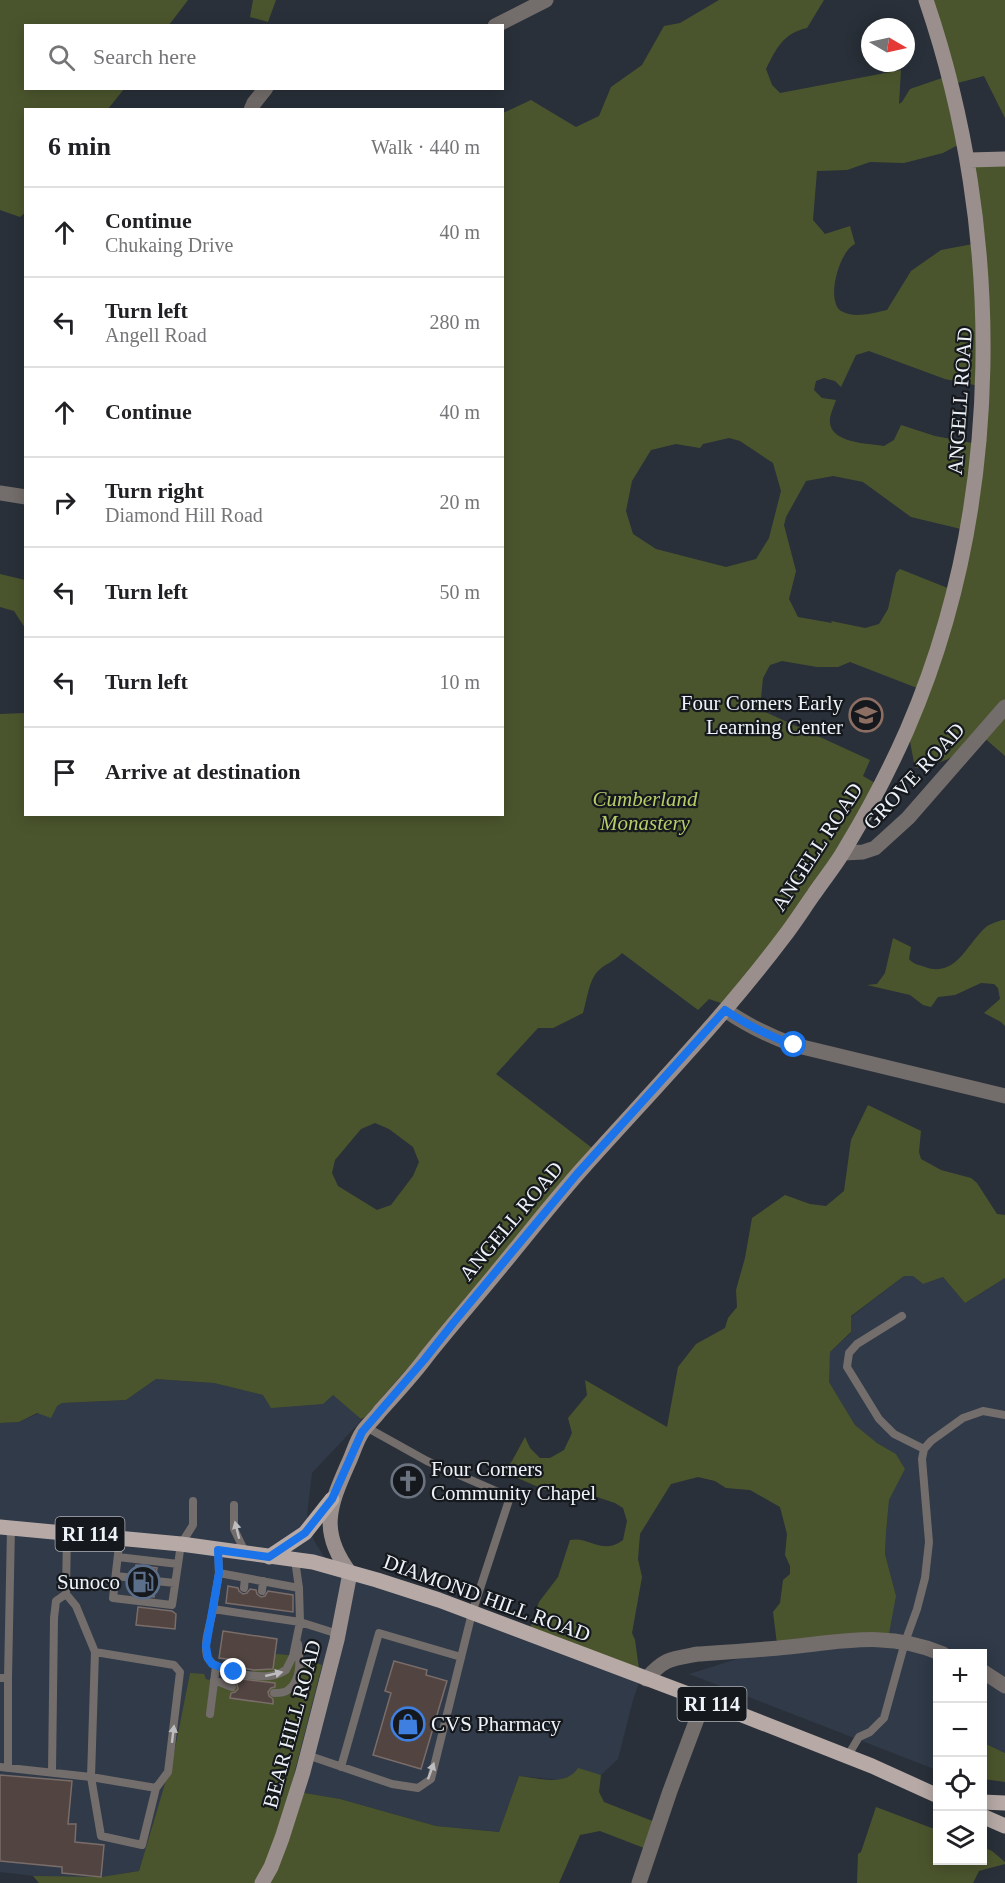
<!DOCTYPE html>
<html lang="en">
<head>
<meta charset="utf-8">
<style>
  :root { --surface:#fff; --page:#f6f6f6; --text:#202124; --muted:#757577; --line:#e0e0e0 }
  body { margin:0; font-family:Georgia,serif; background:var(--page); color:var(--text) }
  .controls { position:absolute; right:18px; bottom:18px; display:grid; overflow:hidden; border-radius:0px; box-shadow:0 3px 15px #0003 }
  .controls button { width:54px; height:54px; display:grid; place-items:center; padding:0; border:0; border-bottom:2px solid var(--line); background:var(--surface); color:var(--text); font:30px sans-serif }
  .compass { position:absolute; left:861px; top:18px; width:54px; height:54px; border-radius:50%; background:var(--surface); box-shadow:0 3px 15px #0003; rotate:99deg }
  .stop { position:absolute; width:18px; height:18px; margin:-14px; border:4px solid #1a73e8; border-radius:50%; background:#fff }
  .stop.end { background:#1a73e8; border-color:#fff; box-shadow:0 2px 6px #0008 }
  .list { margin:0; padding:0; list-style:none }
  h2 { display:flex; justify-content:space-between; align-items:center; height:78px; margin:0; padding:0 24px; font-size:26px }
  h2 small { font-size:20px; font-weight:400; color:var(--muted) }
  .list li { display:grid; grid-template-columns:39px 1fr auto; gap:18px; align-items:center; box-sizing:border-box; height:90px; padding:0 24px; border-top:2px solid var(--line) }
  .list b { display:block; font-size:22px; white-space:nowrap }
  .list p { margin:0; font-size:20px; white-space:nowrap; color:var(--muted) }
  .list em { font-size:20px; font-style:normal; color:var(--muted) }
  .icon { flex:none; width:33px; height:33px; fill:none; stroke:currentColor; stroke-width:2; stroke-linecap:round; stroke-linejoin:round }
  .map { position:relative; flex:none; width:1005px; height:1883px; overflow:hidden }
  .search { position:absolute; background:var(--surface); box-shadow:0 3px 15px #0003; left:24px; top:24px; width:480px; height:66px; display:flex; align-items:center; gap:15px; box-sizing:border-box; padding:0 21px; border-radius:0px; color:var(--muted); font-size:22px }
  .panel { position:absolute; background:var(--surface); box-shadow:0 3px 15px #0003; left:24px; top:108px; width:480px; height:708px; border-radius:0px }
  .map>svg:first-child { display:block }
  .built { fill:#303a48 }
  .green { fill:#4b552d; fill-rule:evenodd }
  .building { fill:#514441; stroke:#7a6c68; stroke-width:1.5 }
  .lines { fill:none; stroke-linecap:round; stroke-linejoin:round }
  .lane { stroke:#736d6b; stroke-width:8 }
  .street { stroke:#736d6b; stroke-width:15 }
  .secondary { stroke:#9a8f8d; stroke-width:15 }
  .primary { stroke:#b7aaa6; stroke-width:15 }
  .oneway { fill:#bdbdc0 }
  .route { stroke:#1a73e8; stroke-width:8 }
  .labels { text-anchor:middle; stroke-width:4.5; stroke-linejoin:round; paint-order:stroke }
  .shield { fill:#15181c; stroke:#adb1b7; stroke-width:1.5 }
  .shield-label { font-size:20px; font-weight:bold; fill:#eef3f9 }
  .street-label { font-size:21px; fill:#eef3f9; stroke:#15181c }
  .poi-label { font-size:21px; fill:#eef3f9; stroke:#15181c; text-anchor:end }
  .park-label { font-size:21px; font-style:italic; fill:#b6cd68; stroke:#15181c }
</style>
</head>
<body>
<div class="map">
<svg width="1005" height="1883" viewBox="0 0 1005 1883">
  <rect width="100%" height="100%" fill="#293039"/>
  <path class="built" d="M904,1276H913L923,1284L943,1277L965,1303L1005,1278V1753L983,1742L982,1654H938V1766L934,1769L689,1674L778,1646L896,1596L885,1554L886,1533L889,1500L905,1469L896,1454L877,1443L855,1425L829,1382L828,1372L830,1352L851,1333V1317Z
    M156,1379L214,1383L263,1395H333L359,1416L361,1419L359,1423L312,1473L307,1515L314,1541L330,1565L639,1669H644L633,1700L618,1759L601,1775H573L560,1780L519,1776L499,1832L436,1826L340,1799L293,1791L245,1687L220,1683L190,1673L174,1753L139,1871L101,1877H42L0,1872V1423L19,1422L62,1403L126,1400Z"/>
  <path class="green" d="M0,0H188L169,25L26,26V88L124,89L108,109L26,110V212L20,217L0,210Z
    M253,0H276L268,22L250,17Z
    M719,0H824L807,28C783,33 776,49 766,69L772,85L780,93L901,70L899,104L902,102L910,89L945,77L922,0H1005V118L984,76L950,85L960,144L943,153L904,163L870,162L847,170L817,171L813,220L825,234L850,226L855,244C840,250 825,300 841,311C854,319 873,313 887,310L911,271L941,250L973,244L969,162L1005,159V756L981,735C961,755 943,764 915,768L909,736L917,688L850,662L838,667H817L782,661L770,665L763,678L760,708L761,710L870,760L863,776L875,783C838,864 778,934 724,1004L709,999L698,1010L622,953C615,961 605,964 598,971C589,980 587,1000 583,1013L553,1028H538L496,1074L596,1151L365,1417L361,1419L333,1395L323,1404L271,1408L263,1395L214,1383L156,1379L126,1400L62,1403L57,1406L51,1418L37,1413L19,1422L0,1423V714L25,713L26,814H502L503,113L531,100L576,127L599,116L611,87L642,65L664,26L680,23ZM869,351L945,379L979,386L972,443L935,436L901,425L894,440L884,446C866,443 827,443 830,418C831,412 834,406 836,400L822,398L814,390L816,381L824,378L835,381L841,387L856,355ZM729,438L740,441L773,463L781,491L769,538L756,559L726,567L656,549L633,534L626,511L632,481L651,450L676,444L700,448L703,444ZM833,476L863,482L911,517L965,530L950,589L900,569L896,573L888,609L879,624L865,628L831,621L832,623L798,617L789,599L796,571L784,525L786,517L806,481ZM375,1123L389,1129L413,1147L419,1162L413,1176L391,1205L377,1210L338,1186L332,1173L335,1160L361,1129Z
    M0,574L25,580V628L14,611L0,607Z
    M1002,920H1005V1026L1001,1022L984,1013L1000,999L998,988L994,984L981,983L955,995L938,997L931,1007L923,1005L910,995L867,985L877,984L885,973L893,938L911,947L909,959C913,964 919,965 925,967C956,978 967,944 985,928C989,924 997,922 1002,920Z
    M868,1105L921,1131L919,1152L921,1159L941,1170L971,1178L977,1183L997,1214L1005,1215V1278L965,1303L943,1277L923,1284L913,1276H904L851,1316V1332L830,1352L829,1382L855,1425L877,1443L896,1454L905,1469L889,1500L886,1533L885,1554L896,1596L888,1639L777,1644L773,1612L780,1603L783,1580L790,1574V1566L785,1555L787,1534L780,1507L750,1490L726,1488L715,1481L698,1477L671,1484L640,1534L638,1559L642,1577L632,1633L635,1640L639,1669L528,1634L539,1602L558,1577L570,1540C590,1536 602,1556 623,1540L627,1521L623,1508L615,1503L570,1488L560,1494H554L502,1471L512,1461L525,1437L530,1448L540,1458H550L564,1450L572,1433L568,1418L587,1395L585,1380L667,1427L678,1367L696,1344L725,1328L728,1318L737,1307L736,1290L745,1258L752,1218L785,1195L810,1204L826,1206L844,1191L851,1140Z
    M277,1654L298,1656L322,1665L291,1786L293,1791L340,1799L436,1826L499,1832L519,1776C538,1778 566,1787 578,1768L601,1775L599,1792L604,1802L655,1822L644,1848L600,1831L580,1835L559,1883H39L33,1876L101,1877L139,1871L174,1753L190,1673L204,1674L206,1679L244,1687L256,1662Z
    M982,1742L1005,1753V1782L983,1779Z
    M876,1807L937,1830L938,1860H982L983,1847L992,1851L1005,1862V1864L979,1871L973,1883H857L858,1854L861,1852Z"/>
  <path class="building" d="M136,1565L157,1568L156,1575L152,1576L149,1580L150,1584L155,1587L154,1597L133,1594L134,1584L140,1579L139,1575L135,1572Z
    M228,1586L238,1588L239,1591L243,1594L247,1593L250,1589L256,1590L257,1594L261,1597L265,1596L268,1591L293,1595V1612L226,1603Z
    M138,1607L172,1611L176,1614L175,1629L136,1625Z
    M223,1631L277,1639L273,1669L254,1670L236,1667L235,1660L219,1658Z
    M394,1661L427,1670L426,1675L447,1681L421,1769L373,1755L391,1693L385,1691Z
    M233,1678L275,1683V1687L271,1688L268,1692L269,1696L273,1699V1704L230,1698L231,1693L235,1692L238,1689L237,1684L232,1681Z
    M0,1775L72,1781L68,1824H76L75,1842L104,1845L101,1877L62,1873V1867L0,1861Z"/>
  <g class="lines">
    <path class="lane" d="M902,1316L857,1344L849,1353L847,1367L879,1419L894,1434L924,1449
      M234,1505V1529L245,1552
      M120,1537L113,1598L172,1605L181,1544L193,1525V1501
      M218,1549L219,1573L299,1588
      M118,1557L178,1564
      M295,1560L299,1588L300,1622L338,1634
      M116,1576L134,1578
      M155,1581L175,1583
      M244,1588L245,1578
      M262,1591L263,1581
      M213,1609C211,1623 203,1642 207,1656C212,1672 254,1677 268,1676C274,1676 281,1673 286,1670L293,1656L300,1622L213,1609L219,1573
      M95,1652L174,1665L180,1672L168,1772L156,1788L142,1845L101,1836L91,1777L156,1788
      M0,1678H8L11,1527
      M214,1680L232,1687
      M274,1693C278,1693 285,1693 288,1690C302,1680 300,1659 298,1644
      M210,1714L216,1666
      M307,1755L392,1784L418,1788L431,1779L472,1613L510,1497L427,1461L366,1427
      M847,1757L859,1737L870,1732L884,1718L905,1642L917,1609L925,1578L929,1542L922,1459L924,1449L931,1441L963,1418L983,1411L1005,1415
      M0,1767L91,1777L95,1652L76,1606L66,1594L67,1532
      M341,1767L379,1633L461,1657
      M8,1768V1678
      M52,1771L54,1618L56,1601L66,1594"/>
    <path class="street" d="M495,26L546,0
      M251,110L254,103L266,88
      M0,493L26,497
      M844,853L863,852L875,848L908,818L1005,707
      M725,1010C747,1025 769,1036 794,1045L1005,1096
      M982,1671L1005,1686
      M646,1679C665,1658 670,1659 698,1654C728,1652 759,1650 789,1647C845,1641 890,1631 943,1654
      M639,1883L670,1791L704,1700"/>
    <path class="secondary" d="M969,160L1005,159
      M262,1883L271,1867L282,1838L303,1772L337,1640L350,1573C319,1532 329,1507 348,1464C353,1454 356,1441 363,1431C368,1424 375,1418 380,1411C396,1393 413,1375 427,1356C455,1321 485,1287 513,1252C536,1224 558,1196 582,1169C650,1093 722,1019 783,938C794,924 804,908 814,894C824,879 836,865 845,849C868,811 889,771 907,730C1005,504 1005,231 926,0"/>
    <path class="primary" d="M0,1527L181,1544L313,1562L377,1580L439,1600L704,1700L872,1766L938,1796
      M269,1557L305,1533L332,1499
      M982,1802L1005,1803
      M982,1816L1005,1826"/>
  </g>
  <defs><path id="oneway-solid" d="M-6-.8H1V-3.2L6.5 0L1 3.2V.8H-6Z" transform="scale(1.5)"/></defs>
  <g class="oneway">
    <use href="#oneway-solid" transform="translate(237 1530) rotate(-104)"/>
    <use href="#oneway-solid" transform="translate(274 1674) rotate(-13)"/>
    <use href="#oneway-solid" transform="translate(173 1734) rotate(-83)"/>
    <use href="#oneway-solid" transform="translate(431 1771) rotate(-70)"/>
  </g>
  <g class="lines">
    <path class="route" d="M234,1672L212,1664L208,1658L206,1646L219,1573L218,1550L269,1557L305,1533L332,1499L362,1432L424,1360L454,1322L577,1174L725,1010C747,1025 769,1036 794,1045"/>
  </g>
  <defs>
    <g id="school-ring" transform="scale(1.725)"><circle r="9.5" fill="#15181c" stroke="#8d6e63" stroke-width="1.5"/><path d="M0-5L7-2L0 1L-7-2ZM-4 1L0 2.5L4 1V4Q0 6-4 4Z" fill="#8d6e63"/></g>
    <g id="church-ring" transform="scale(1.725)"><circle r="9.5" fill="#15181c" stroke="#6b7280" stroke-width="1.5"/><path d="M-1.2-6h2.4v3.5h3.3v2.4h-3.3V6h-2.4V-.1h-3.3v-2.4h3.3Z" fill="#6b7280"/></g>
    <g id="fuel-ring" transform="scale(1.725)"><circle r="9.5" fill="#15181c" stroke="#5c6f8a" stroke-width="1.5"/><path d="M-5.5-6h7V0h2V4h1.3V-2.5L3-4.5l.8-.8L6-3V5H2.5V1h-1V6h-7ZM-4.2-4.7v3.2H.2V-4.7Z" fill="#5c6f8a"/></g>
    <g id="shop-ring" transform="scale(1.725)"><circle r="9.5" fill="#15181c" stroke="#3f7fe0" stroke-width="1.5"/><path d="M-5-2.5h2.3a2.7 3.5 0 0 1 5.4 0H5L5.5 6h-11ZM-1.5-2.5h3a1.5 2.3 0 0 0-3 0Z" fill="#3f7fe0"/></g>
  </defs>
  <g fill-rule="evenodd">
    <use href="#school-ring" x="866" y="715"/>
    <use href="#church-ring" x="408" y="1481"/>
    <use href="#fuel-ring" x="143" y="1582"/>
    <use href="#shop-ring" x="408" y="1724"/>
  </g>
  <g class="labels">
    <g class="shield">
      <rect x="55.5" y="1517" width="69" height="34" rx="4.5"/>
      <rect x="677.5" y="1687" width="69" height="34" rx="4.5"/>
    </g>
    <g class="shield-label">
      <text x="90" y="1541">RI 114</text>
      <text x="712" y="1711">RI 114</text>
    </g>
    <g class="street-label">
      <text transform="translate(960 401) rotate(-86)" y="7">ANGELL ROAD</text>
      <text transform="translate(914 776) rotate(-47)" y="7">GROVE ROAD</text>
      <text transform="translate(817 847) rotate(-57)" y="7">ANGELL ROAD</text>
      <text transform="translate(511 1221) rotate(-50)" y="7">ANGELL ROAD</text>
      <text transform="translate(487 1598) rotate(20)" y="7">DIAMOND HILL ROAD</text>
      <text transform="translate(292 1724) rotate(-75)" y="7">BEAR HILL ROAD</text>
    </g>
    <g class="poi-label">
      <text x="843" y="710">Four Corners Early<tspan x="843" dy="24">Learning Center</tspan></text>
      <text x="431" y="1476" text-anchor="start">Four Corners<tspan x="431" dy="24">Community Chapel</tspan></text>
      <text x="120" y="1589">Sunoco</text>
      <text x="431" y="1731" text-anchor="start">CVS Pharmacy</text>
    </g>
    <g class="park-label">
      <text x="645" y="806">Cumberland<tspan x="645" dy="24">Monastery</tspan></text>
    </g>
  </g>
</svg>
<div class="controls">
<button>+</button>
<button>−</button>
<button><svg class="icon" aria-label="locate" viewBox="0 0 24 24"><circle cx="12" cy="12" r="6"/><path d="M12 2v4M12 18v4M2 12h4M18 12h4"/></svg></button>
<button><svg class="icon" aria-label="layers" viewBox="0 0 24 24"><path d="M12 4l9 5-9 5-9-5zM3 14l9 5 9-5"/></svg></button>
</div>
<svg class="compass" viewBox="-18 -18 36 36"><path d="M0-13l5 13h-10z" fill="#e53935"/><path d="M0 13l5-13h-10z" fill="#757577"/></svg>
<div class="stop" style="left:794px;top:1045px"></div>
<div class="stop end" style="left:234px;top:1672px"></div>
<div class="search"><svg class="icon" aria-label="search" viewBox="0 0 24 24"><circle cx="10" cy="10" r="6"/><path d="M15 15l6 6"/></svg>Search here</div>
<section class="panel">
<h2>6 min<small>Walk · 440 m</small></h2>
<ul class="list">
<li><svg class="icon" aria-label="ahead" viewBox="0 0 24 24"><path d="M12 20V5M6 11l6-6 6 6"/></svg><div><b>Continue</b><p>Chukaing Drive</p></div><em>40 m</em></li>
<li><svg class="icon" aria-label="left" viewBox="0 0 24 24"><path d="M17 20v-9H6M10 6l-5 5 5 5"/></svg><div><b>Turn left</b><p>Angell Road</p></div><em>280 m</em></li>
<li><svg class="icon" aria-label="ahead" viewBox="0 0 24 24"><path d="M12 20V5M6 11l6-6 6 6"/></svg><div><b>Continue</b></div><em>40 m</em></li>
<li><svg class="icon" aria-label="right" viewBox="0 0 24 24"><path d="M7 20v-9h11M14 6l5 5-5 5"/></svg><div><b>Turn right</b><p>Diamond Hill Road</p></div><em>20 m</em></li>
<li><svg class="icon" aria-label="left" viewBox="0 0 24 24"><path d="M17 20v-9H6M10 6l-5 5 5 5"/></svg><div><b>Turn left</b></div><em>50 m</em></li>
<li><svg class="icon" aria-label="left" viewBox="0 0 24 24"><path d="M17 20v-9H6M10 6l-5 5 5 5"/></svg><div><b>Turn left</b></div><em>10 m</em></li>
<li><svg class="icon" aria-label="arrive" viewBox="0 0 24 24"><path d="M6 21V4h12l-3 4 3 4H6"/></svg><div><b>Arrive at destination</b></div></li>
</ul>
</section>
</div>
</body>
</html>
